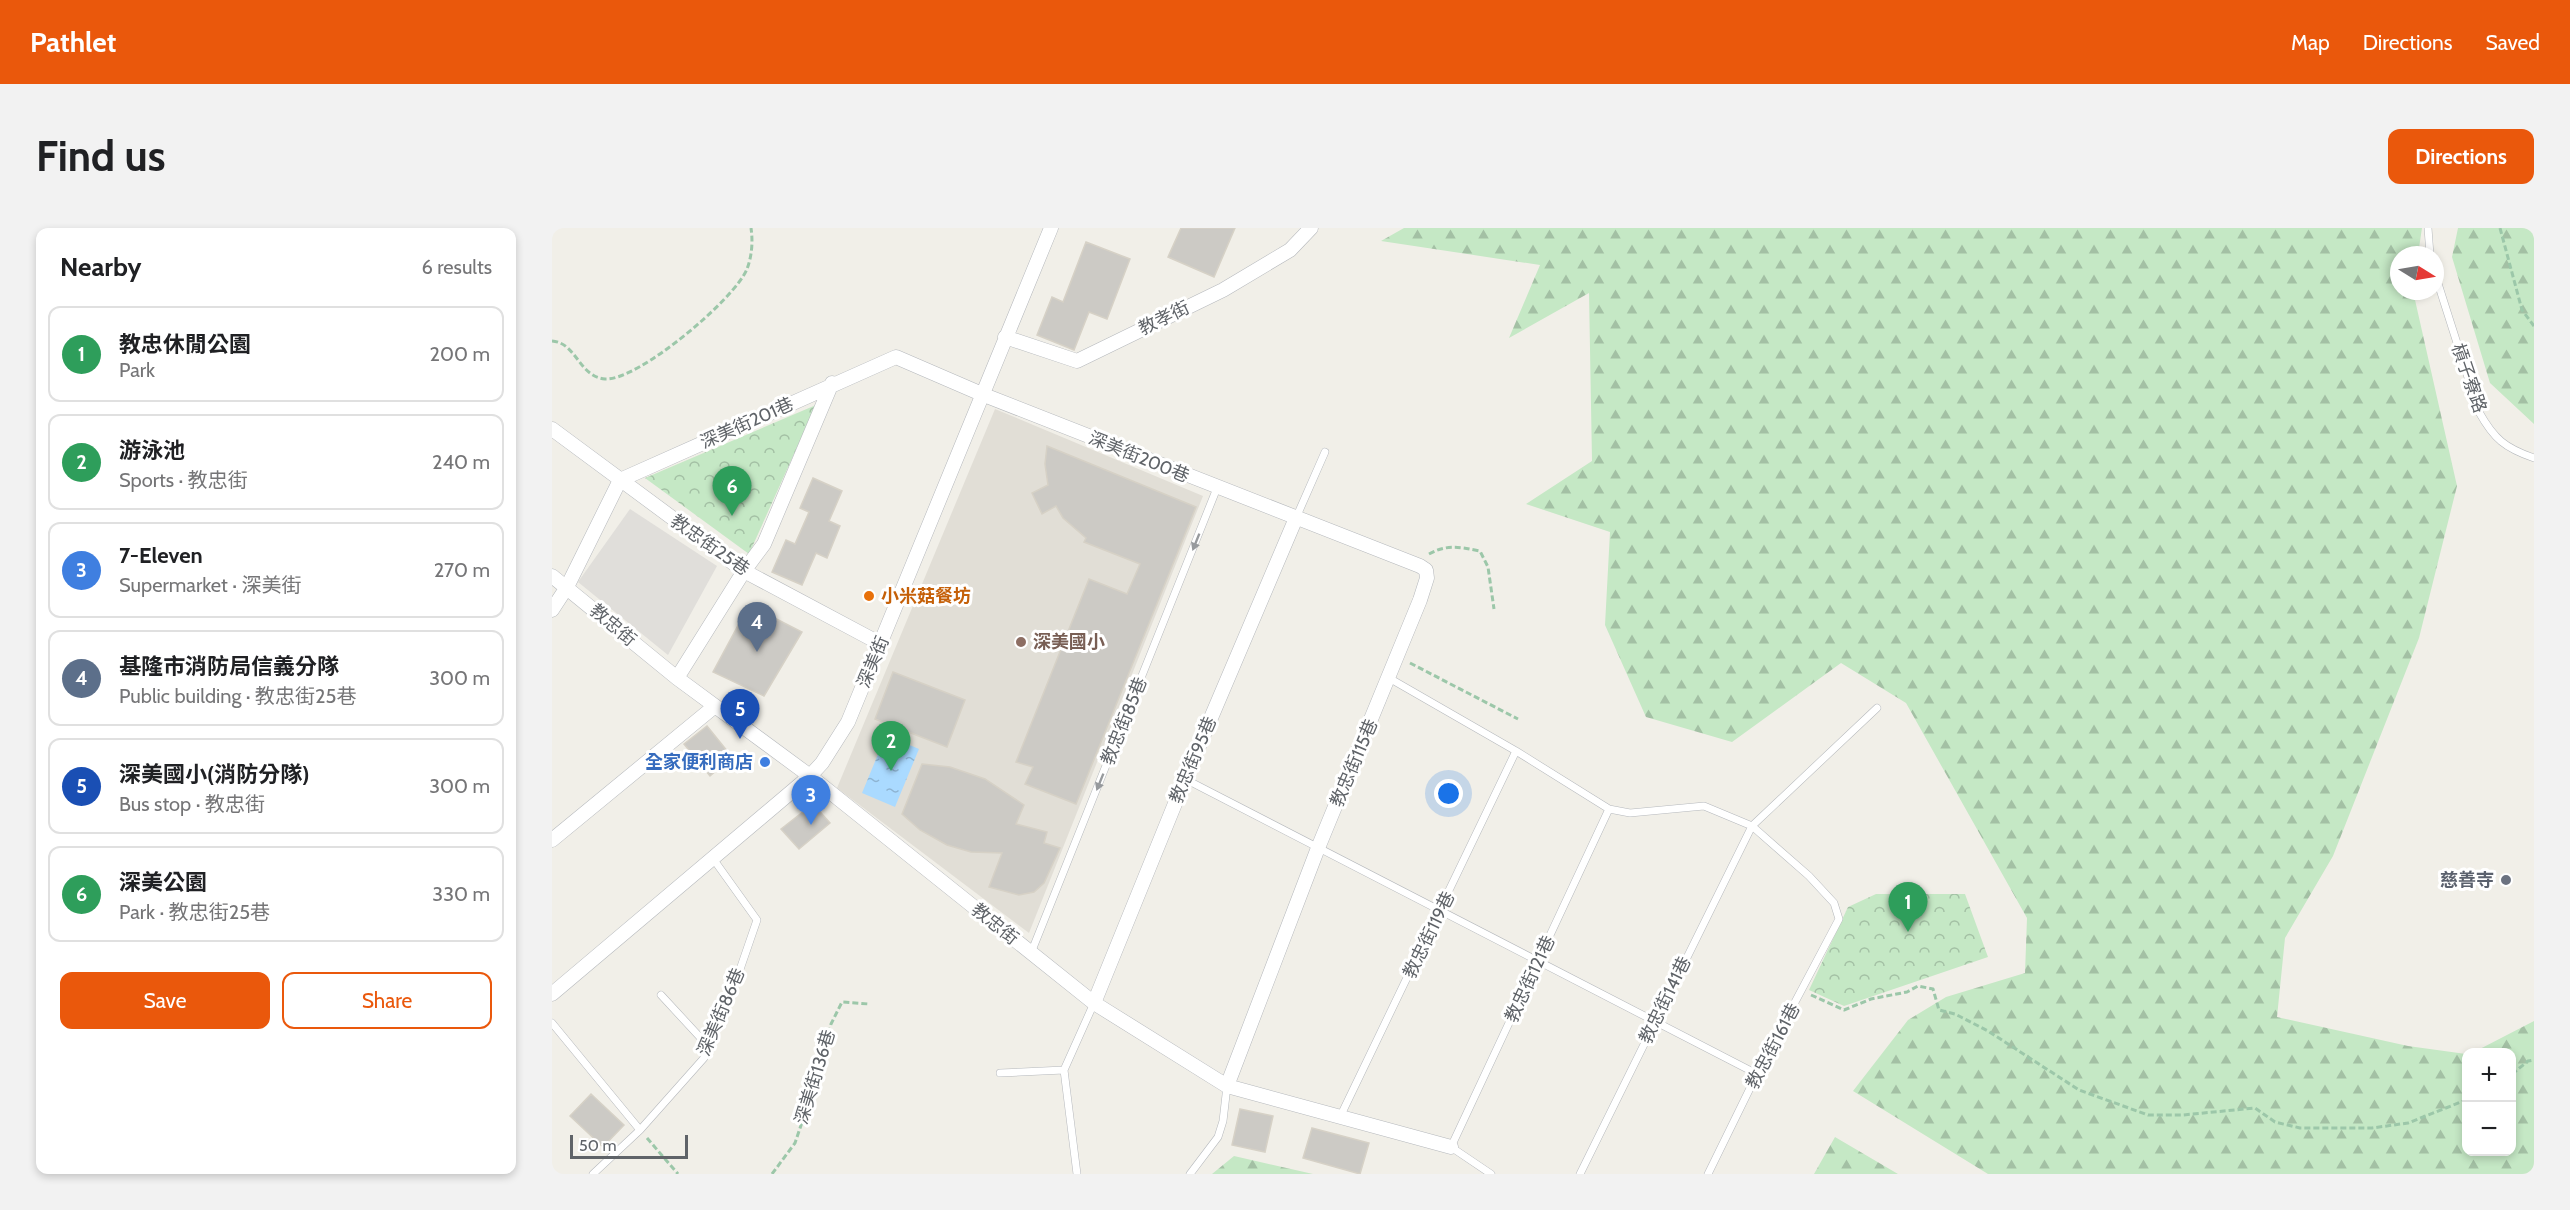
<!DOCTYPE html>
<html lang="en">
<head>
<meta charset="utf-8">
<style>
  :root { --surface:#fff; --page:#f2f2f2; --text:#202124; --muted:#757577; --line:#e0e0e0; --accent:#ea580c }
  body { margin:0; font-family:Cabin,"Noto Sans TC",sans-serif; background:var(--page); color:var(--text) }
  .controls { position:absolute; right:18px; bottom:18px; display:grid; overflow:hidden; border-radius:12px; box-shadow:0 3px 9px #0003 }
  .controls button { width:54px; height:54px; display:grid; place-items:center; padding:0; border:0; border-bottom:2px solid var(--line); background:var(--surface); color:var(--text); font:30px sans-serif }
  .compass { position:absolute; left:1838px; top:18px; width:54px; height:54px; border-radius:50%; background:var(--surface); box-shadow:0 3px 9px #0003; rotate:101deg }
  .scale { position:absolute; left:18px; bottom:15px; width:118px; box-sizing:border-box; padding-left:6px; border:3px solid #5f6368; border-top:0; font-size:16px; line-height:21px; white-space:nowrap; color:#5f6368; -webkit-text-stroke:4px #fff; paint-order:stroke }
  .you { position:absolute; left:897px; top:566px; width:21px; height:21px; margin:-15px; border:4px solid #fff; border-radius:50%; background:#1a73e8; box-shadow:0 0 0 9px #1a73e833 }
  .badge { display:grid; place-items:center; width:39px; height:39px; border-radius:50%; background:var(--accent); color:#fff; font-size:20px; font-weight:700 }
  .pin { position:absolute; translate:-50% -50px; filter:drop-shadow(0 2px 3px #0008) }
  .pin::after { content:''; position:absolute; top:32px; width:21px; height:18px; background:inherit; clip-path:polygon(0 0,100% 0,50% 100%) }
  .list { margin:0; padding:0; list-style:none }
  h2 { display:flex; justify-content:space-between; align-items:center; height:78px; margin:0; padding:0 24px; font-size:26px }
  h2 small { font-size:20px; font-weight:400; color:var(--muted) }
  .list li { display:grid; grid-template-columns:39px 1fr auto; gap:18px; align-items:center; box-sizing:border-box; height:96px; margin:0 12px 12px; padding:0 12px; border:2px solid var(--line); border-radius:12px }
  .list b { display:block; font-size:22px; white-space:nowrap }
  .list p { margin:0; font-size:20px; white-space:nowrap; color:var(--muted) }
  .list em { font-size:20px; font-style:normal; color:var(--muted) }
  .actions { display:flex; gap:12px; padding:18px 24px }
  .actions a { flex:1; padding:14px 0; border:2px solid var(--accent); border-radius:12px; text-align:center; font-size:21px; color:var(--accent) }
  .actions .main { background:var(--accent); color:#fff }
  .map { position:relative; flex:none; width:1982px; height:946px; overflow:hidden; border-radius:12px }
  header { display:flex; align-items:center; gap:36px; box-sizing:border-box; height:84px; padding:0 30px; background:var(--accent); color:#fff }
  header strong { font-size:28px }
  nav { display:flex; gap:33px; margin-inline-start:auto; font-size:21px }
  .intro { display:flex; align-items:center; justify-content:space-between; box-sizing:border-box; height:144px; padding:0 36px }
  h1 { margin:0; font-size:42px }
  .button { padding:15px 27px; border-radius:12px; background:var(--accent); color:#fff; font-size:21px; font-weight:700 }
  main { display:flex; gap:36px; padding:0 36px }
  aside { flex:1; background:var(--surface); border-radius:12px; box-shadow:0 3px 9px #0003 }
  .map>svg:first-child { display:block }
  .industrial { fill:#e0deda }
  .education { fill:#e1ded6 }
  .forest { fill:url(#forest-firs) }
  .park { fill:url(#park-crowns) }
  .water { fill:url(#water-ripples) }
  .building { fill:#cccac5; stroke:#d6d1c6; stroke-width:1.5 }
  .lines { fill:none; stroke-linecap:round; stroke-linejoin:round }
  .lane-casing { stroke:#b5b8bc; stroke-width:8 }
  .street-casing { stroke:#b5b8bc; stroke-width:15 }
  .path { stroke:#9cc7a9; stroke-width:3; stroke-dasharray:6 3; stroke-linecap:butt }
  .lane { stroke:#fff; stroke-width:7 }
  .street { stroke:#fff; stroke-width:14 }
  .oneway { fill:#979a9d }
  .food-dot { fill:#e8710a; stroke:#fff; stroke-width:2 }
  .education-dot { fill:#8d6e63; stroke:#fff; stroke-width:2 }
  .shop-dot { fill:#3f7fe0; stroke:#fff; stroke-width:2 }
  .worship-dot { fill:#6b7280; stroke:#fff; stroke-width:2 }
  .labels { text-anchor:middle; stroke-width:6; stroke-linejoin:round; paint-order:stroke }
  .street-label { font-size:18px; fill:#5f6368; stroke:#fff }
  .food-label { font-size:18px; font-weight:bold; fill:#c56008; stroke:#fff; text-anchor:start }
  .education-label { font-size:18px; font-weight:bold; fill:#785e54; stroke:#fff; text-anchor:start }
  .shop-label { font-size:18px; font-weight:bold; fill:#366cbe; stroke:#fff; text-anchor:end }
  .worship-label { font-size:18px; font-weight:bold; fill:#5b616d; stroke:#fff; text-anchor:end }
</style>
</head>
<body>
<header>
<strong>Pathlet</strong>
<nav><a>Map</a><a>Directions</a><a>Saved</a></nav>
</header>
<div class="intro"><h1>Find us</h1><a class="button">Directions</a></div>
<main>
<aside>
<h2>Nearby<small>6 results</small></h2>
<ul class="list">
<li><span class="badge" style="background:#2e9e5b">1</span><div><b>教忠休閒公園</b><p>Park</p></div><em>200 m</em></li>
<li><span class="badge" style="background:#2e9e5b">2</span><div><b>游泳池</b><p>Sports · 教忠街</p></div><em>240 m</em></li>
<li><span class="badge" style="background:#3f7fe0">3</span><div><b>7-Eleven</b><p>Supermarket · 深美街</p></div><em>270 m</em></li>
<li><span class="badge" style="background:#5c6f8a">4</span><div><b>基隆市消防局信義分隊</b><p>Public building · 教忠街25巷</p></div><em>300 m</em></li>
<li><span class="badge" style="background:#1a4fb4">5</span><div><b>深美國小(消防分隊)</b><p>Bus stop · 教忠街</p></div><em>300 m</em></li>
<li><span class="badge" style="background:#2e9e5b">6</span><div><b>深美公園</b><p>Park · 教忠街25巷</p></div><em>330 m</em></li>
</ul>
<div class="actions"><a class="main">Save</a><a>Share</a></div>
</aside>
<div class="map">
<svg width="1982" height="946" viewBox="0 0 1982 946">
  <defs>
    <pattern id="forest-firs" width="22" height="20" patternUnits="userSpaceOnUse" patternTransform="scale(1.5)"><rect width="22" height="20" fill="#c5e8c5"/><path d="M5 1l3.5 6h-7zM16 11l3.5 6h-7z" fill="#a3c0a4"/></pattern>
    <pattern id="park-crowns" width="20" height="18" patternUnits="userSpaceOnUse" patternTransform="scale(1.5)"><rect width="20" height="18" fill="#c5e8c5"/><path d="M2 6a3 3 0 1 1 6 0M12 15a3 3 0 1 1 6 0" fill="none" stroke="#a3c0a4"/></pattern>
    <pattern id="water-ripples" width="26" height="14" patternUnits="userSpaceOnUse" patternTransform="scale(1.5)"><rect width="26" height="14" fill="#aadaff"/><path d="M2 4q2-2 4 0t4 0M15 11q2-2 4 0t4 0" fill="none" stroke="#8eb4d2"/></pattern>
  </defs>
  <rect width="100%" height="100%" fill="#f1efe8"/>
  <path class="industrial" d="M78,281L165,338L116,427L26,354Z"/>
  <path class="education" d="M443,181L651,268L477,705L285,560Z"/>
  <path class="forest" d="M852,0H1870L1866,27H1847V63H1861L1905,258L1867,410L1781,628L1733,710L1725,789L1856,818L1914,826V924H1960V824H1922L1982,793V946H1436L1301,863L1356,792L1394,769L1473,745L1475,690L1354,475L1289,435L1180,514L1094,489L1053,397L1058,304L974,276L1040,233L1037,65L957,110L988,37L829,13Z
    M1906,0H1982V196L1938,155L1900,29Z
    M1283,909L1346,946H1262Z
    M682,928L761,946H660Z"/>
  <path class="park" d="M264,177L197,326L93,250Z
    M1324,666H1413L1436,729L1292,778L1257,762L1296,679Z"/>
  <path class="water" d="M334,507L367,521L343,579L310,565Z"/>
  <path class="building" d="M629,0H683L662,49L616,29Z
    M534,14L578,31L555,91L537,84L522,122L485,107L500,69L511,74Z
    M495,218L644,279L524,576L473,556L481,539L464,534L537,351L575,366L588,336L532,314L534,310L511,290L504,278L490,286L480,265L496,257L493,236Z
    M261,250L290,263L277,293L288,298L275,330L264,325L250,357L220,344L234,312L243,316L257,284L248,280Z
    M197,377L250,404L212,468L161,444Z
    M341,444L413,472L395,519L323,491Z
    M155,498L180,529L158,548L132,516Z
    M370,536L398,539L433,551L472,577L464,596L495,604L492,615L508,620L492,655L482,664L467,667L437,659L450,625L419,624L395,617L368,602L350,586Z
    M261,576L278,595L247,621L229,601Z
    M39,866L72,897L51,919L18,888Z
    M688,881L721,888L713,924L680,917Z
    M760,900L817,915L808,946L751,930Z"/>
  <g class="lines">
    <g class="lane-casing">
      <path id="lane" d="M1876,0L1878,27
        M1883,46L1927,184C1942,211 1953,220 1982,230
        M744,290L773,224
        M837,450L964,523L1057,581L1078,585L1152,578L1200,598L1257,648L1282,675L1287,691L1205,846L1156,946
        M633,551L1205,846
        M479,725L665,260
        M109,767L157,819
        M0,795L88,902
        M448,845L512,842
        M788,889L964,523
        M41,946L88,902L152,830L184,753L205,692L162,632
        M525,946L512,842L542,775
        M638,946L666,909L671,893L675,858
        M939,946L899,919L1057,581
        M1028,946L1200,598L1325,480"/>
    </g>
    <g class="street-casing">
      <path id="street" d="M453,109L525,133L671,62L738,22L759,0
        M0,201L192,343L329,416
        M0,348L125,450L258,548L542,775L675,858L899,919
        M0,382L15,359L68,252L344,129L432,167L868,338L874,342L875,350L868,372L766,620L675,858
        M125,450L192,343L212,316L280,155
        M0,612L163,478
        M0,766L258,548L270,535L296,494L499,0
        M542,775L633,551L744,290"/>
    </g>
    <path class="path" d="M1948,0L1970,82L1982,98
      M0,113C25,115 26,148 53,151C86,153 183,71 195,41C200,28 201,13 199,0
      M877,326C895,316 908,319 928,323L936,339L942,381
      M858,435L966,491
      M1259,767L1292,782L1319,771L1355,764L1366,758L1381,761L1387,782L1403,786L1436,803L1527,862L1596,887H1631L1703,880L1723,894L1748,900H1820L1856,895L1914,872
      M1960,846L1976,833L1982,832
      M95,910L126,946
      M220,946L243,915L269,838L279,796L290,774L317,776"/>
    <use href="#lane" class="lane"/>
    <use href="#street" class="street"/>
  </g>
  <defs><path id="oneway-solid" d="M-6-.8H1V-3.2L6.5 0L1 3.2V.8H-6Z" transform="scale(1.5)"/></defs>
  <g class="oneway">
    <use href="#oneway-solid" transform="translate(644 314) rotate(112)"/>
    <use href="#oneway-solid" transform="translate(548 554) rotate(112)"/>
  </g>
  <circle class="food-dot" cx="317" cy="368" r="6"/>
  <circle class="education-dot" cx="469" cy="414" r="6"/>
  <circle class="shop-dot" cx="213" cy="534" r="6"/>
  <circle class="worship-dot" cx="1954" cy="652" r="6"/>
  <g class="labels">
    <g class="street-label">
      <text transform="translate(612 90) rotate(-26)" y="6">教孝街</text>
      <text transform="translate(1917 150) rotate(71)" y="6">槓子寮路</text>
      <text transform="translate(195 195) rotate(-24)" y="6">深美街201巷</text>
      <text transform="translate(587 229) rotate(22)" y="6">深美街200巷</text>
      <text transform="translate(158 317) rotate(35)" y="6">教忠街25巷</text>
      <text transform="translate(61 397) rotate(40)" y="6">教忠街</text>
      <text transform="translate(321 434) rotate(-67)" y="6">深美街</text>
      <text transform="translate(572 493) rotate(-68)" y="6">教忠街85巷</text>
      <text transform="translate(641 532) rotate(-67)" y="6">教忠街95巷</text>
      <text transform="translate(802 535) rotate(-67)" y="6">教忠街115巷</text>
      <text transform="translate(443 696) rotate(39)" y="6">教忠街</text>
      <text transform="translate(877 707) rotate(-64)" y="6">教忠街119巷</text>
      <text transform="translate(978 751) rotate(-65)" y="6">教忠街121巷</text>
      <text transform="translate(1113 772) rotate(-64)" y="6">教忠街141巷</text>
      <text transform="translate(169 784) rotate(-67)" y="6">深美街86巷</text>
      <text transform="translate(1221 818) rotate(-62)" y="6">教忠街161巷</text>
      <text transform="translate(263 849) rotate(-73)" y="6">深美街136巷</text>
    </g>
    <g class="food-label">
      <text x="329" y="374">小米菇餐坊</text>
    </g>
    <g class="education-label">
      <text x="481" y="420">深美國小</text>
    </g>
    <g class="shop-label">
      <text x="201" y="540">全家便利商店</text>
    </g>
    <g class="worship-label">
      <text x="1942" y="658">慈善寺</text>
    </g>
  </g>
</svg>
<div class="controls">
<button>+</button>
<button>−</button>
</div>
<svg class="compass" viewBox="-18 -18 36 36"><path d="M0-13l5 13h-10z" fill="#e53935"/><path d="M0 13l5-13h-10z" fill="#757577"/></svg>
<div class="scale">50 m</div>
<div class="you"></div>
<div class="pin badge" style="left:1356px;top:704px;background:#2e9e5b">1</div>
<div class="pin badge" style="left:339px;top:543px;background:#2e9e5b">2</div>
<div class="pin badge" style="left:259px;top:597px;background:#3f7fe0">3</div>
<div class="pin badge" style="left:205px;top:424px;background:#5c6f8a">4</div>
<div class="pin badge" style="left:188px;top:511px;background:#1a4fb4">5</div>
<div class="pin badge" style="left:180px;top:288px;background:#2e9e5b">6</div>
</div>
</main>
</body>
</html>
